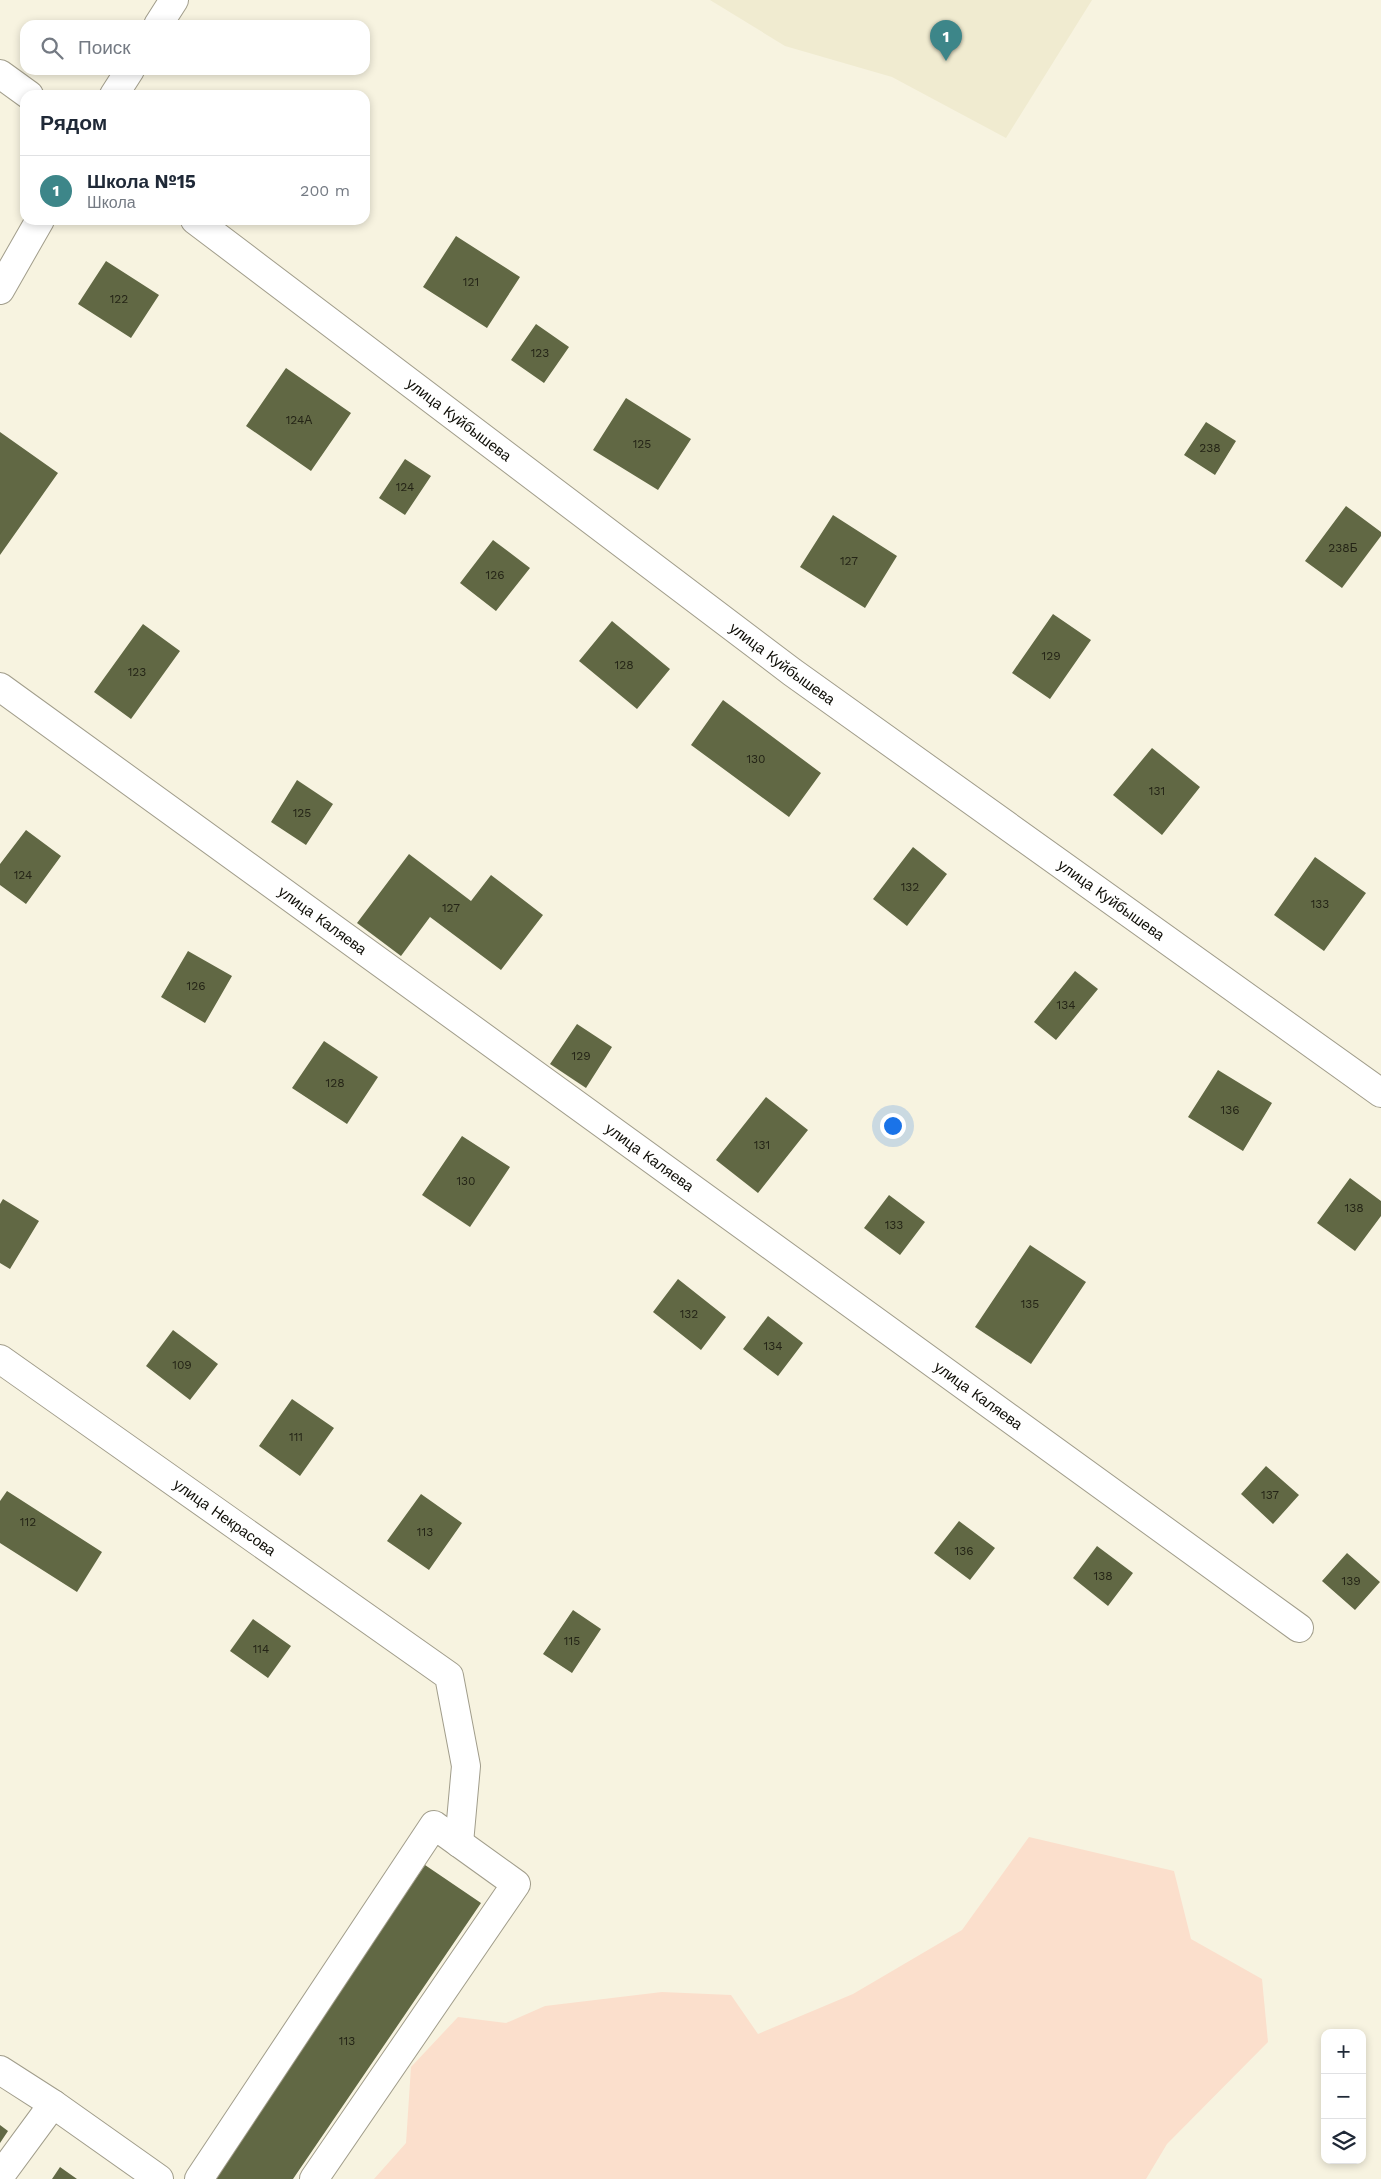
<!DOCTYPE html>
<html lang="ru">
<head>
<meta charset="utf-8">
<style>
  :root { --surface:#fff; --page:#f6f6f7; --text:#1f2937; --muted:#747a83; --line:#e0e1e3; --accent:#3d8689 }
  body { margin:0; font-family:"Work Sans",sans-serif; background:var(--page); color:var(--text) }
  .controls { position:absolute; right:15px; bottom:15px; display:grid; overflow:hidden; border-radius:10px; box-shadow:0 2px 8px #0003 }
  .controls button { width:45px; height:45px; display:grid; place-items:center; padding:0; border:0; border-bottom:1px solid var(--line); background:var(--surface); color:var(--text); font:25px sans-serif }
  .you { position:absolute; left:892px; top:1125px; width:18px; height:18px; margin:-12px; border:4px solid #fff; border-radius:50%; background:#1a73e8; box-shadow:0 0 0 8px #1a73e833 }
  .badge { display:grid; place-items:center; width:32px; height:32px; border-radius:50%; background:var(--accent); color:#fff; font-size:16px; font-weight:700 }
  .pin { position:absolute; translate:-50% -41px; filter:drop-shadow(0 1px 2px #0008) }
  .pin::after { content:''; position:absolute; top:26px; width:18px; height:15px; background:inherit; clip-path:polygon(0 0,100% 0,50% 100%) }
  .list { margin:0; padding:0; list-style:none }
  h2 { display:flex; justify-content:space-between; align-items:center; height:65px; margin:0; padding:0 20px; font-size:21px }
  h2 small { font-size:16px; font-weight:400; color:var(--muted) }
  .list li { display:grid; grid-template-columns:32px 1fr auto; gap:15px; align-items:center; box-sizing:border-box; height:70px; padding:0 20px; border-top:1px solid var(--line) }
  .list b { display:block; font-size:19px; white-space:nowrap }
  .list p { margin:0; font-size:16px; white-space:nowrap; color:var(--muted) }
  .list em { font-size:16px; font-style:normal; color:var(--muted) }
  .icon { flex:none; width:28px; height:28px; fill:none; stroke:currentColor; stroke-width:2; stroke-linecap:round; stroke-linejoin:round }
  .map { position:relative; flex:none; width:1381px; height:2179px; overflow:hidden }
  .search { position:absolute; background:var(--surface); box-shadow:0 2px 8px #0003; left:20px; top:20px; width:350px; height:55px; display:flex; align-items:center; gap:12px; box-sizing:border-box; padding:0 18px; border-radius:15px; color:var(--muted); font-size:19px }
  .panel { position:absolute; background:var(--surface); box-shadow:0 2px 8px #0003; left:20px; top:90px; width:350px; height:135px; border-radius:15px }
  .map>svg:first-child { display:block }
  .built { fill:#f0ebd0 }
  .green { fill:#fbdfcc }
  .building { fill:#616844 }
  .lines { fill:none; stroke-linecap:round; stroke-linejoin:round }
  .minor-casing { stroke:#a19d8b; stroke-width:30 }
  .minor { stroke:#fff; stroke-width:28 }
  .labels { text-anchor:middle; stroke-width:4; stroke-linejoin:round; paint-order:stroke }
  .number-label { font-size:12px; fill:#242416 }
  .street-label { font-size:15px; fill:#0f0e07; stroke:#fff }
</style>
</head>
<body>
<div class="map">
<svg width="1381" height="2179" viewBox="0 0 1381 2179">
  <rect width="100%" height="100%" fill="#f7f3e0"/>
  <path class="built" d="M710,0H1092L1006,138L892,77L785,46Z"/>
  <path class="green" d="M1029,1837L1174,1871L1191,1939L1262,1979L1268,2042L1167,2144L1146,2179H374L406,2143L411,2067L458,2017L506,2023L545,2006L662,1992L731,1995L758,2034L853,1994L962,1930Z"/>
  <path class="building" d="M456,236L520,277L487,328L423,287Z
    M106,261L159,295L131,338L78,304Z
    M536,324L569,347L544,383L511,360Z
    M286,368L351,413L311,471L246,426Z
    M626,398L691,439L658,490L593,450Z
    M1206,422L1236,441L1215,475L1184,455Z
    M0,432L58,473L0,555Z
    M405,459L431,476L405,515L379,498Z
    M1346,506L1381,532V536L1342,588L1305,561Z
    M833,515L897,556L865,608L800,567Z
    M493,540L530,568L496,611L460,583Z
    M1053,614L1091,640L1050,699L1012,673Z
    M612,621L670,669L637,709L579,661Z
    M143,624L180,651L131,719L94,692Z
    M723,700L821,773L789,817L691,745Z
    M1152,748L1200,787L1162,835L1113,795Z
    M297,780L333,804L306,845L271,822Z
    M26,830L61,856L26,904L0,885V864Z
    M913,847L947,874L907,926L873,899Z
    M409,854L471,901L491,875L543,915L501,970L430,917L401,956L357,923Z
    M1315,857L1366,893L1324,951L1274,915Z
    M188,951L232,976L205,1023L161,997Z
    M1075,971L1098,989L1056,1040L1034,1022Z
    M577,1024L612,1047L586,1088L550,1064Z
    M324,1041L378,1077L347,1124L292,1088Z
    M1218,1070L1272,1103L1243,1151L1188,1117Z
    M766,1097L808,1130L758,1193L716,1160Z
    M462,1136L510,1167L470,1227L422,1195Z
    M1350,1178L1381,1201V1216L1355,1251L1317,1223Z
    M889,1195L925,1222L900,1255L864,1228Z
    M3,1199L39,1221L10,1269L0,1263V1204Z
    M1030,1245L1086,1282L1031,1364L975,1327Z
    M678,1279L726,1317L701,1350L653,1312Z
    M768,1316L803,1343L778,1376L743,1349Z
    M173,1330L218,1364L190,1400L146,1366Z
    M292,1399L334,1428L300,1476L259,1446Z
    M1266,1466L1299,1495L1273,1524L1241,1494Z
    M7,1491L102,1552L77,1592L0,1543V1501Z
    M421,1494L462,1523L429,1570L387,1541Z
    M959,1521L995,1548L970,1580L934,1553Z
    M1097,1546L1133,1573L1108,1606L1073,1578Z
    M1347,1553L1380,1582L1355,1610L1322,1581Z
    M573,1610L601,1629L572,1673L543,1654Z
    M253,1619L291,1646L268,1678L230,1651Z
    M425,1865L481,1903L293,2179H212Z
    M0,2125L8,2131L0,2143Z
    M60,2167L77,2179H52Z"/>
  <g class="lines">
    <g class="minor-casing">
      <g id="minor">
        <path d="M158,25L174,0"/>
        <path d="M0,74L29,95"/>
        <path d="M114,95L130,70"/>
        <path id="s1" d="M195,220L792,672L1381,1093"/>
        <path d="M0,290L40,220"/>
        <path id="s2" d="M0,687L1299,1628"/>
        <path id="s3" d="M0,1359L449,1676L466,1766L459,1843"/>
        <path d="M0,2070L53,2104"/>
        <path d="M0,2176L53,2104L159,2179"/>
        <path d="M199,2179L434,1825L516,1884L314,2179"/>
      </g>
    </g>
    <use href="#minor" class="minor"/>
  </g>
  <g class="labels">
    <g class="number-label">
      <text x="471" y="286">121</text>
      <text x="119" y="303">122</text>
      <text x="540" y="357">123</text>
      <text x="299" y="424">124А</text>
      <text x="642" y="448">125</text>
      <text x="1210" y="452">238</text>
      <text x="405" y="491">124</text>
      <text x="1343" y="552">238Б</text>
      <text x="849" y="565">127</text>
      <text x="495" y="579">126</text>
      <text x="1051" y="660">129</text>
      <text x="624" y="669">128</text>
      <text x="137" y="676">123</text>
      <text x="756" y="763">130</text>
      <text x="1157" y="795">131</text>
      <text x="302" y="817">125</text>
      <text x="23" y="879">124</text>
      <text x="910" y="891">132</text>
      <text x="1320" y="908">133</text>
      <text x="451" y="912">127</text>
      <text x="196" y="990">126</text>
      <text x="1066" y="1009">134</text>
      <text x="581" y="1060">129</text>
      <text x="335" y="1087">128</text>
      <text x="1230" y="1114">136</text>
      <text x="762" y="1149">131</text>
      <text x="466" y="1185">130</text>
      <text x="1354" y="1212">138</text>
      <text x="894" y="1229">133</text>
      <text x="1030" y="1308">135</text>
      <text x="689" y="1318">132</text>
      <text x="773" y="1350">134</text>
      <text x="182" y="1369">109</text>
      <text x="296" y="1441">111</text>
      <text x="1270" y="1499">137</text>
      <text x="28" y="1526">112</text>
      <text x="425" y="1536">113</text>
      <text x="964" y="1555">136</text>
      <text x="1103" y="1580">138</text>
      <text x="1351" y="1585">139</text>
      <text x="572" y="1645">115</text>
      <text x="261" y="1653">114</text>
      <text x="347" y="2045">113</text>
    </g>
    <g class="street-label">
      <text dy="5" stroke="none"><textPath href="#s1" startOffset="331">улица Куйбышева</textPath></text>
      <text dy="5" stroke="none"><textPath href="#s1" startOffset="736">улица Куйбышева</textPath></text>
      <text dy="5" stroke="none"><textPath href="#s1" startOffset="1141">улица Куйбышева</textPath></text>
      <text dy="5" stroke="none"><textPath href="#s2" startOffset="398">улица Каляева</textPath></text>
      <text dy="5" stroke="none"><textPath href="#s2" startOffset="802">улица Каляева</textPath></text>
      <text dy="5" stroke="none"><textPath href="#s2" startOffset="1208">улица Каляева</textPath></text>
      <text dy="5" stroke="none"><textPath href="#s3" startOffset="275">улица Некрасова</textPath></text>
    </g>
  </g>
</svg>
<div class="controls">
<button>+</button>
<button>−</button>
<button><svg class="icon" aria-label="layers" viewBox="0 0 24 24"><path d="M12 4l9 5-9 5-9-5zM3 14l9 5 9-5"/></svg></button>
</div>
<div class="you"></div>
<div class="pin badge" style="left:946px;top:61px">1</div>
<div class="search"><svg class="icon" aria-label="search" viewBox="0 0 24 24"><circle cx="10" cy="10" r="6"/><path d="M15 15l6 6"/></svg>Поиск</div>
<section class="panel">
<h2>Рядом<small></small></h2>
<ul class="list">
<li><span class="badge">1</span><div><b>Школа №15</b><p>Школа</p></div><em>200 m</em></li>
</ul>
</section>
</div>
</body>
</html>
